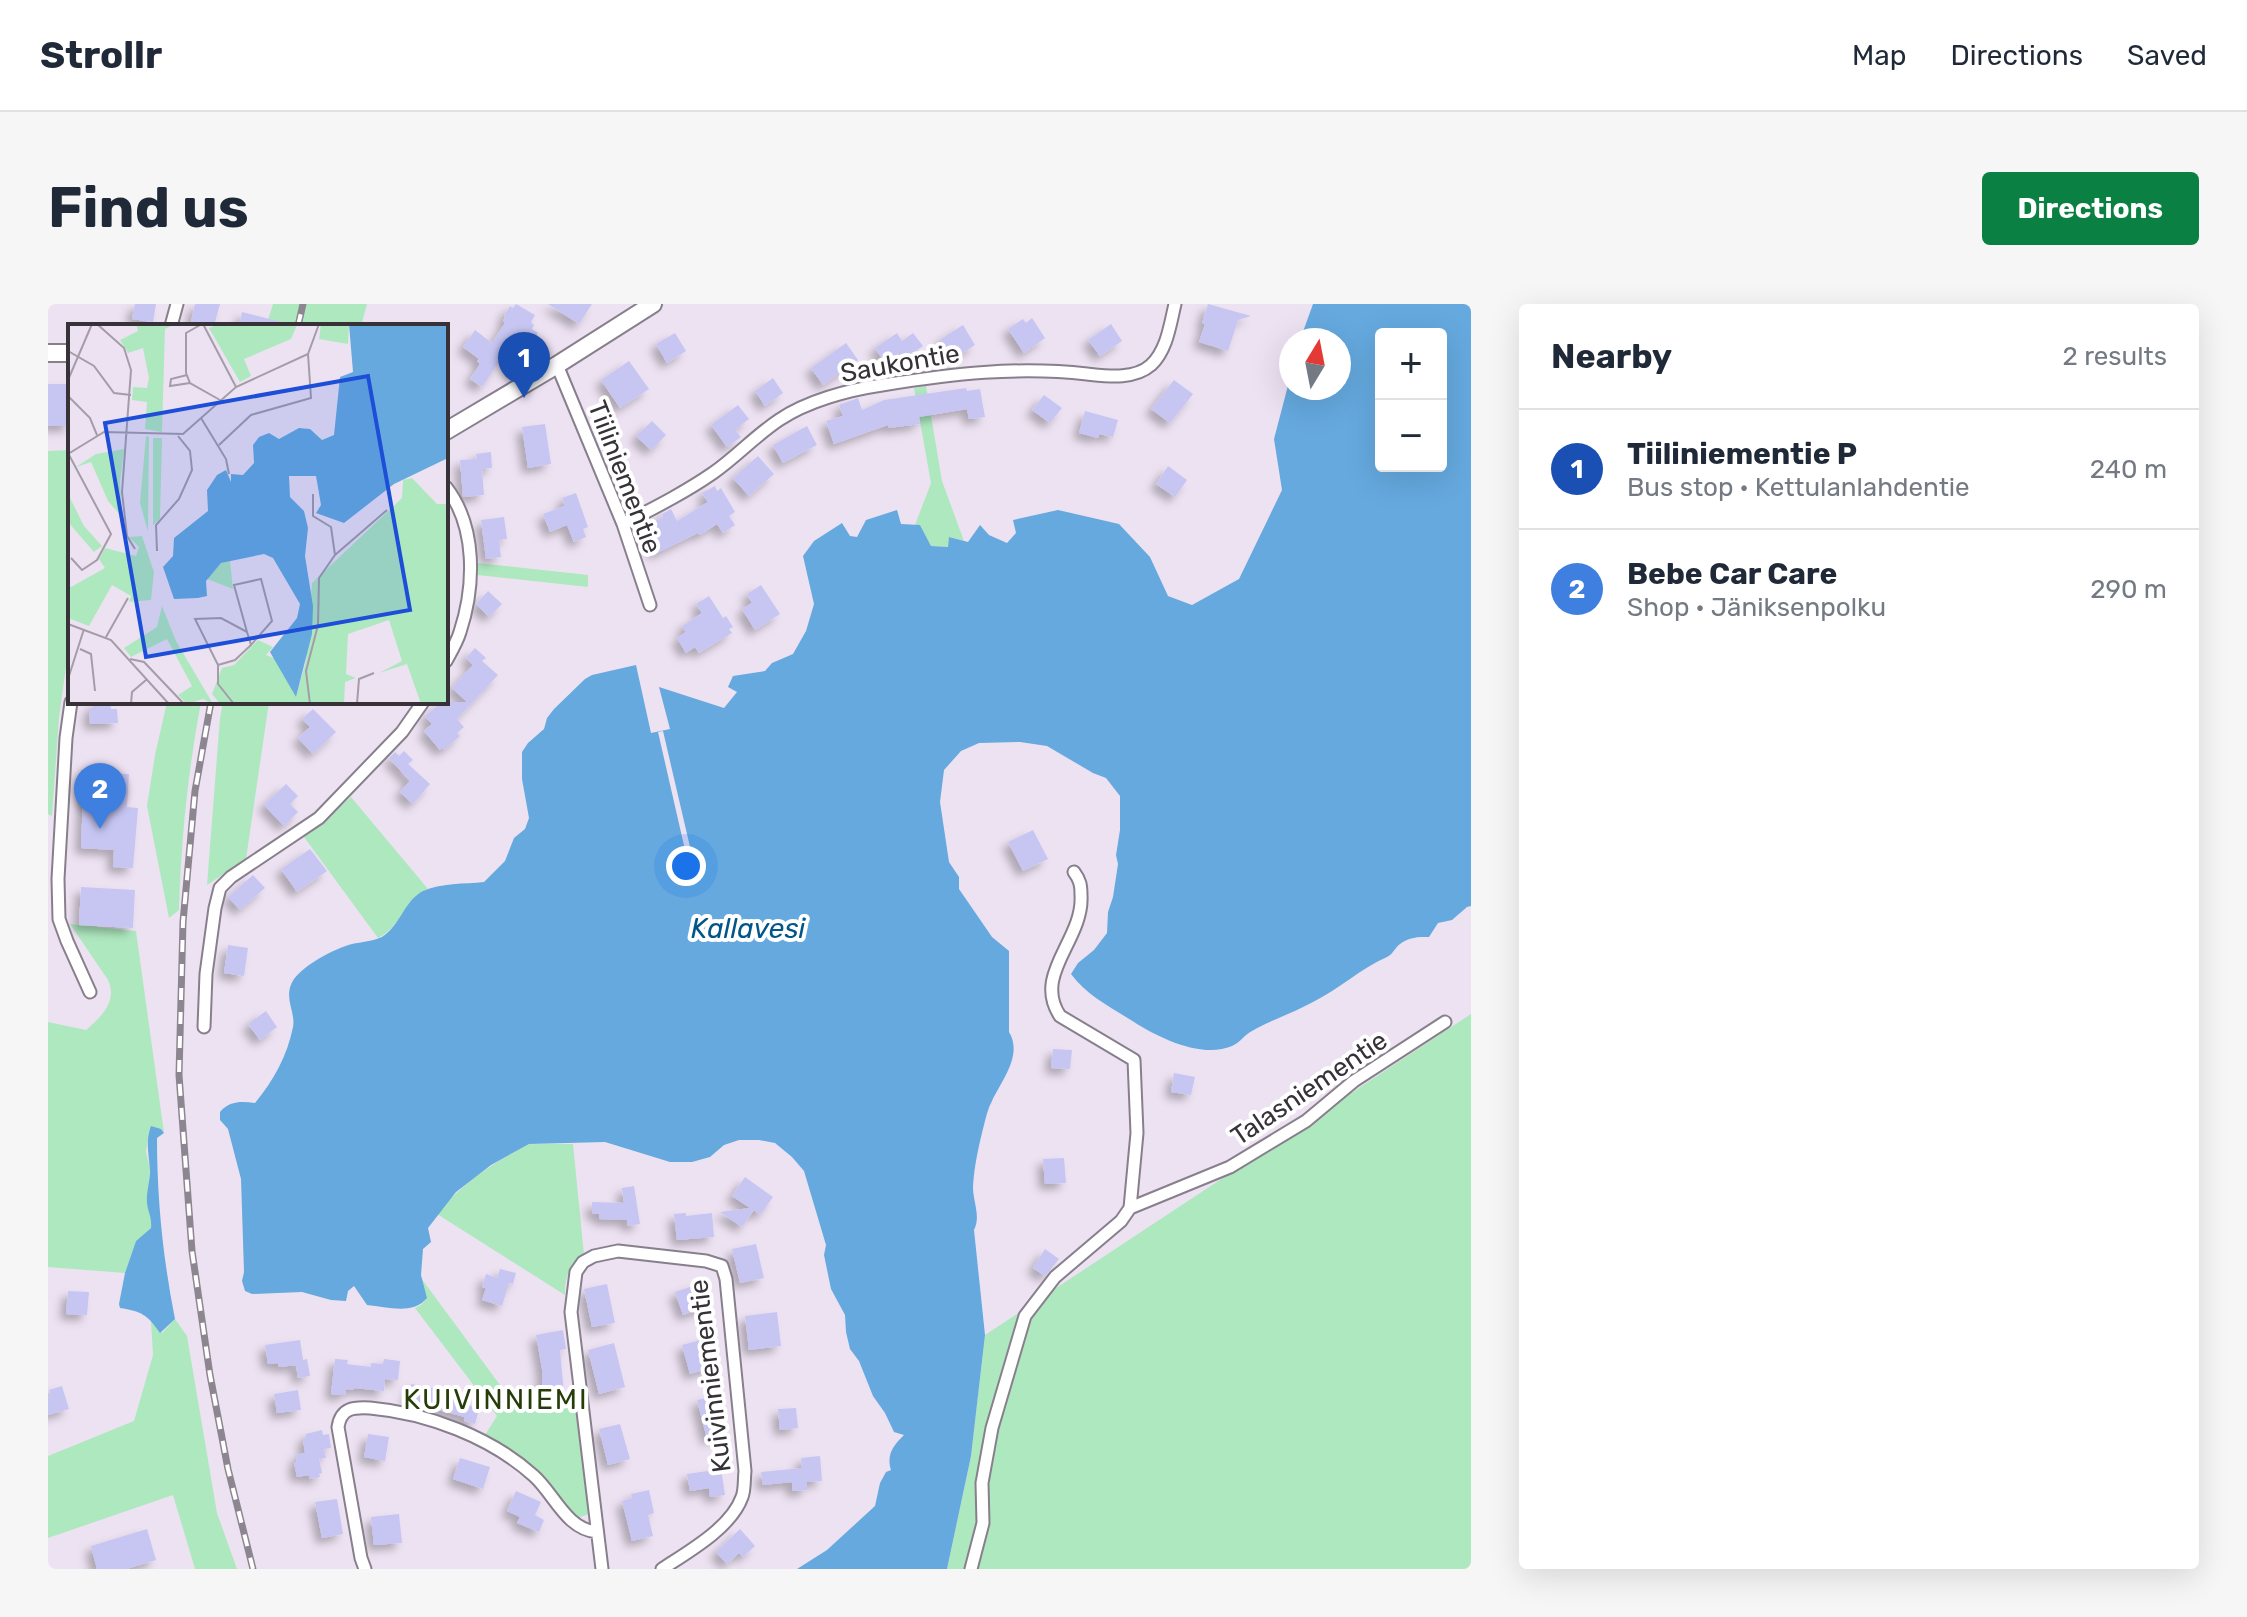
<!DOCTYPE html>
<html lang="en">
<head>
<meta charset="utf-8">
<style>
  :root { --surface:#fff; --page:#f6f6f7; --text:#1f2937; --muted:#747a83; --line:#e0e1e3; --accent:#0b8043 }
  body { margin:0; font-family:Rubik,sans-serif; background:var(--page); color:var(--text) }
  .controls { position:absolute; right:24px; top:24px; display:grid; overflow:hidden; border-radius:8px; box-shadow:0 8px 32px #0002 }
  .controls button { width:72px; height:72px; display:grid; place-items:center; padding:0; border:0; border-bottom:2px solid var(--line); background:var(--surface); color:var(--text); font:40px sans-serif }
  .compass { position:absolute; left:1231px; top:24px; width:72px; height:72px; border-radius:50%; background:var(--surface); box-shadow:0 8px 32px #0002; rotate:10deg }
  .you { position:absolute; left:638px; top:562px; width:28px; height:28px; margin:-20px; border:6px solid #fff; border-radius:50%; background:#1a73e8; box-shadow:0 0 0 12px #1a73e833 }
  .badge { display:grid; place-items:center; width:52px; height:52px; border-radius:50%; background:var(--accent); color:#fff; font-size:26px; font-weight:700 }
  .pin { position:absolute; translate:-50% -66px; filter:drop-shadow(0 2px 4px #0008) }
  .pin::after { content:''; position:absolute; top:42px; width:28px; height:24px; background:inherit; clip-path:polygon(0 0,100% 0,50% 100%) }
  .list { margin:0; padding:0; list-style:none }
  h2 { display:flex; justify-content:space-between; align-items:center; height:104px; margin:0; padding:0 32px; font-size:34px }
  h2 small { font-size:26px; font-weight:400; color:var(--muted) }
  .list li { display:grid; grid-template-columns:52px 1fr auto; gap:24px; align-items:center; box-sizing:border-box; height:120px; padding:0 32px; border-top:2px solid var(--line) }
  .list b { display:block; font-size:30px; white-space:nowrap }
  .list p { margin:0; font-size:26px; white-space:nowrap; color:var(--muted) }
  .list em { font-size:26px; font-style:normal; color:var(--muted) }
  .map { position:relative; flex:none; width:1423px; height:1265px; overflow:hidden; border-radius:8px }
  header { display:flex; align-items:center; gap:48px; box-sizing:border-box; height:112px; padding:0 40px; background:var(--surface); border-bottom:2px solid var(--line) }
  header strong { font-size:38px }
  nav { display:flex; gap:44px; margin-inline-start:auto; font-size:28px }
  .intro { display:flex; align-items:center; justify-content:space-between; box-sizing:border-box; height:192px; padding:0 48px }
  h1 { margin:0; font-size:56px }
  .button { padding:20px 36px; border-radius:8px; background:var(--accent); color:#fff; font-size:28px; font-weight:700 }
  main { display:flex; gap:48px; padding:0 48px }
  aside { flex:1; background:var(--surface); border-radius:8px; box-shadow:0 8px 32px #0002 }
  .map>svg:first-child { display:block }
  .green { fill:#aee8bf }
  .water { fill:#65a9df; fill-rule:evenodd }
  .pier { fill:#ede2f2 }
  .building { fill:#c7c6f3; filter:url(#shadow) }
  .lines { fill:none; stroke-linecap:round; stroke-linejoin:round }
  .street-casing { stroke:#887f8c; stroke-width:15 }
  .secondary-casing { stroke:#887f8c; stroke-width:20 }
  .street { stroke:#fff; stroke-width:11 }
  .secondary { stroke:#fff; stroke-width:16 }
  .rail-casing { stroke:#8d8691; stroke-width:7 }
  .rail { stroke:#fff; stroke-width:4; stroke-dasharray:12; stroke-linecap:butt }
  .labels { text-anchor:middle; stroke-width:8; stroke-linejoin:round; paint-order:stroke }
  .street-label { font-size:26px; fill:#363238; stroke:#fff }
  .water-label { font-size:28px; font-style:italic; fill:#015689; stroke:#fff }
  .neighbourhood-label { font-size:28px; letter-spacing:2px; fill:#263d09; stroke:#fff }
  .inset-road { fill:none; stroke:#a49ca8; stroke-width:2 }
  .view { fill:#1d4ed8; fill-opacity:0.15; stroke:#1d4ed8; stroke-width:4 }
  .inset-edge { fill:none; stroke:#363238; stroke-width:4 }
</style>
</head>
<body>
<header>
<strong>Strollr</strong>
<nav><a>Map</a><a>Directions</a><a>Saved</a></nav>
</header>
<div class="intro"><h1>Find us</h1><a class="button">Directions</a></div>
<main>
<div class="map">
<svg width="1423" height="1265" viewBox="0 0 1423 1265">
  <defs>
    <filter id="shadow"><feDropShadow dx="-6" dy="6" stdDeviation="4" flood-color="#0004"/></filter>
  </defs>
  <rect width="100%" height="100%" fill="#ede2f2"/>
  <path class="green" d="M225,0H319L313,22H218Z
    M878,82L894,177L916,237L902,233L900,243L883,242L872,221H867L883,179L866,84Z
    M22,146V333L11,414L4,512L0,510V147Z
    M429,259L540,271V283L429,271Z
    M119,398H153C140,467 133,536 131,606L121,614L99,502L107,451Z
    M175,398H221L198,555L159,581L172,414Z
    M303,493L380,585C357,595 352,624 330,634L256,533Z
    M22,620L88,627L116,829L113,825L101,826L98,848L102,864L99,898L104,913L103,924L88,937L77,969L0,963V718L38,726C53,713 70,697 60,676Z
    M1423,710V1265H899L923,1152L937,1031Z
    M481,840H525L536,951C522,961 516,974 517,991L389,910C416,877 444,860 481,840Z
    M373,974L466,1100L530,1094L543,1204L539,1211L532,1213L527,1211L499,1178L480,1161L437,1131L449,1112L367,1004L373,1001L379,994Z
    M127,1015L139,1032L169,1209L189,1265H147L125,1191L0,1234V1152L86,1117L105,1051L103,1017L114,1029Z"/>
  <path class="water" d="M1265,0H1423V602L1419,603L1404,616L1390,619L1381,633C1370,633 1361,633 1352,640C1346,645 1345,650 1339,653C1312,665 1291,685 1265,698C1245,709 1223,716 1204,727C1197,730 1192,739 1184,742C1154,755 1111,734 1086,718C1064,704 1038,691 1023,670L1030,659L1046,646L1059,629L1060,608L1065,593L1070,560L1068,551L1072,526V492L1058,474L1045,469L999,442L972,438L931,439L913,447L896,466L892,498L901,558L911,573V585L944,633L961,647V728C975,751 954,776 944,797C940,804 938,813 936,821C931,840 926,863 925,883C925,898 933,912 926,926L937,1031L923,1152L899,1265H749L779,1246L827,1202L832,1179L838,1168L843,1166C838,1150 846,1141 856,1131L846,1128L837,1109L825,1092L811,1057L802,1045L798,1028L797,1011L783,985L776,951L778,941L756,867L744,853L727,839L711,836H691L676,841L662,853L644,858H622L557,838L481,840L443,861L408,888L380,924L383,938L375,945L373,971L379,994C365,1011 340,1003 319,1001L306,982L300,987L298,997L283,996L254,988L204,990L197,987L194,977L196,968L193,875L180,825L172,816V808C181,797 193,797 207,799C226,776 239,752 245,723C248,707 234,693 246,675C257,660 286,645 304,640C313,638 326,637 334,633C352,622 356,597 375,587C392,579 417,580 436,578L457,557L466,534L477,525L481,514L474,475V448L480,439L496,425L499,414L506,405L537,375L544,371L588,361L603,429L622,425L611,383L676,404L689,388L680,383L685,372L717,367L724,359L745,350L758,327L766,300L755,252L766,237L794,219L802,232L809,233L818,216L849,206L853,220L872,221L883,242L900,243L901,233L920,238L932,221L941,231L959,239L968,229L965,216L1010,206L1071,220L1102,253L1120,292L1144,301L1191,275L1234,186L1226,135L1243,70V84H1291V36H1252ZM1333,30H1393V162H1333Z
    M103,822L113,825L116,829L109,834C109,895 115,955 127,1015L112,1029C100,1011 93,1007 72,1004L71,1000L77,969L88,937L103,924C104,912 100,909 99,899C98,889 102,877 102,866C101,851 97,837 103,822Z"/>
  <path class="pier" d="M615,427L646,560L649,559L650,566L639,568L637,560L640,559L610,428Z"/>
  <path class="building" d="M87,0H108L105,18L84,15Z
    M147,0H172L166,22H142Z
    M468,0L487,11L483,18L486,21L484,25L490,29L482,41L472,34L466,42L463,40L434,83L422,75L432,60L429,57L431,55L415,43L427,26L444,39L457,19L455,17L457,13L456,12L462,2L465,4Z
    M500,0H544L531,20Z
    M1160,0L1203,12L1190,16L1180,47L1151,38L1157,20L1154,19Z
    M194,8L233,18L232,22H191Z
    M984,14L997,34L976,49L960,25L975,15L978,19Z
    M1063,20L1074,37L1052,52L1040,36Z
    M915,21L927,41L905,55L893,35Z
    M627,29L638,47L619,59L608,40Z
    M849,29L854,37L865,29L875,42L841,65L827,44Z
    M798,39L810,56L775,81L763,64Z
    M581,57L601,85L572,104L553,76Z
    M725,74L735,89L717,102L707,87Z
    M1126,76L1145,90L1122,119L1103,105Z
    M0,80H22V122H0Z
    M918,84L919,87L932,85L937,113L921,115L919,105L871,113L872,120L840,124V121L786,140L778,117L795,112L791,101L810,94L814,106L836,96Z
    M996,91L1014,104L1002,119L984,106Z
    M690,101L701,115L687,126L693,133L679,143L663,121Z
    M1037,107L1070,116L1065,133L1051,130L1050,134L1031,129Z
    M604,117L618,131L603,146L588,132Z
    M497,120L503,160L480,164L474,123Z
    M759,122L769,141L735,159L725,141Z
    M443,148L444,164L434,165L436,191L415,193L412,156L429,155L428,150Z
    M710,152L726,170L701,192L685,174Z
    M1120,162L1139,176L1127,193L1108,180Z
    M667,182L669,187L673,184L687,208L681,212L687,221L675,229L669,220L652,231L650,229L607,250L597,230L607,225L604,219L615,213L614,210L623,205L629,217L660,198L654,189Z
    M528,189L540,223L535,225L538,233L526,238L519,221L502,228L495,210L517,202L514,194Z
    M456,213L459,235L451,236L453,253L438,255L433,216Z
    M713,281L732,310L707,326L694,305L704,299L699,290Z
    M440,287L454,300L441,313L428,300Z
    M661,292L675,314L678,312L685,323L681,325L684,329L651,349L647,343L638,349L629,334L638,328L634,322L654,309L648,300Z
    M427,344L438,354L434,357L450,371L409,415L416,423L409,429L412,432L396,446L394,443L392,446L376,427L384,420L377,412L394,398H419L404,384L425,361L418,354Z
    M62,398L63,405H69L70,419L42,420L41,405H45V399Z
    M265,405L288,428L265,450L250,434L262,423L254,415Z
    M356,447L365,456L360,460L382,480L365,500L352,488L362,477L341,454L347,448L351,452Z
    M36,468L81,470L79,503L90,504L85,564L65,563L66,546L33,544Z
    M238,480L250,492L242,500L250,508L236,522L216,501Z
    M985,526L1000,555L975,567L960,538Z
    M262,545L279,567L249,588L233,565Z
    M205,571L217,584L192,606L180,593Z
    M33,583L87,586L85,624L31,621Z
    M180,641L200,644L196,672L176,669Z
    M218,707L229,723L212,736L200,720Z
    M1005,745L1024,746L1022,765L1003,764Z
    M1126,769L1147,773L1143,791L1123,788Z
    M1016,854L1018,879L997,880L995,855Z
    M697,873L725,893L712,911L706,906L694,923L672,908L702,904L684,892Z
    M586,882L592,920L580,922L579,916L551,915V910H544V898L576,899L574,884Z
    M638,909V912L664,909L666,933L629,936L626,910Z
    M708,940L716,974L692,979L684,945Z
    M997,945L1011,955L997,972L985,964Z
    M452,965L468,969L465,980L461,979L454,1002L434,996L438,984L434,983L438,970L449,974Z
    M559,980L567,1019L544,1023L536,985Z
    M651,980L659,1003L635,1011L627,988Z
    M20,987L41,988L39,1011L18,1010Z
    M729,1008L733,1042L701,1046L697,1012Z
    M515,1026L518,1045L512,1046L516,1090L495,1092L494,1065L488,1031Z
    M660,1034L668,1062L642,1070L634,1041Z
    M252,1036L255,1056L259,1055L262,1072L250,1074L248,1061L231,1063L230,1059L220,1060L217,1041Z
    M566,1039L577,1083L551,1090L540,1046Z
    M287,1055L300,1056L299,1060L323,1063V1059L335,1060L336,1055L352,1057L350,1076L337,1075L336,1087L306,1084V1086L298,1085L297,1091L283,1090Z
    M363,1080L422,1091L420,1101L431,1105L427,1120L416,1117L417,1113L387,1105L359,1101Z
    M14,1082L21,1105L0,1111V1093L3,1092L1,1086Z
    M250,1086L253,1106L229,1109L226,1090Z
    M666,1092L677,1130L659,1135L649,1096Z
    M748,1104L750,1124L732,1126L730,1105Z
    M572,1120L582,1155L560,1161L551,1125Z
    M274,1126L275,1131L281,1130L283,1144L276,1145L278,1154L271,1155L274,1169L271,1170L272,1173L262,1175L261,1171L249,1173L246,1158H249L248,1151L257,1149L255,1135L258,1134V1130Z
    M320,1130L341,1133L337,1157L316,1153Z
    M772,1152L774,1177L759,1178V1186L744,1187V1178L715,1181L713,1168L754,1164L753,1154Z
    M412,1154L442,1163L435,1185L405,1175Z
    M673,1165L677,1191L662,1193L661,1184L642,1187L639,1170Z
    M601,1186L606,1209L600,1211L605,1232L584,1237L574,1197L584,1194L583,1190Z
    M468,1187L493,1198L487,1211L496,1216L491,1228L469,1219L472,1213L459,1207Z
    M289,1195L295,1230L274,1234L267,1198Z
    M351,1210L354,1239L326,1241L323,1213Z
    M99,1225L108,1256L78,1265H49L43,1242Z
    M692,1225L707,1242L695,1253L691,1249L679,1260L668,1248Z"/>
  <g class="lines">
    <g class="street-casing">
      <path id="street" d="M123,22L129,0
        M509,61L575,220L602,301
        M398,183C429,223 427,282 412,328C409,338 403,348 398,357
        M575,220C606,204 636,189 665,169C688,153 707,132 731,116C759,97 800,86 834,81C904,70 968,62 1039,70C1059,72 1086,76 1103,61C1119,46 1122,21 1127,0
        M23,398L18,434L10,575L11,615L19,637L42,688
        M1026,568C1032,576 1033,581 1033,591C1036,636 984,670 1012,712L1086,756L1089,829L1082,904
        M156,723L158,670L167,604L172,584L183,573L271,514L354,428L375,398
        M317,1265L313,1254L290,1123C293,1104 305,1103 322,1104C379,1109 443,1133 486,1172C507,1191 518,1225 549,1228
        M554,1265L523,1008L528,968L535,958L546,952L570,947L658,957L674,962L678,975L697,1167C696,1175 697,1186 694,1193C683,1224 640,1248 614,1265
        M923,1265L935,1219L934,1179L944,1124L977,1012L1007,973L1073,917L1082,904L1182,863L1258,817L1306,777L1397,718"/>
    </g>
    <g class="secondary-casing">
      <path id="secondary" d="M0,49H22
        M398,127L509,61L605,0"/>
    </g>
    <use href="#street" class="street"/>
    <use href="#secondary" class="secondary"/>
    <g class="rail-casing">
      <path id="rail" d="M250,22L255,0
        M163,398L147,487L135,618L131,771L144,947L162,1071L180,1165L205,1265"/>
    </g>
    <use href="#rail" class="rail"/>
  </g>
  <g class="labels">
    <g class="street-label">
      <text transform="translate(852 59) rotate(-10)" y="9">Saukontie</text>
      <text transform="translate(577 173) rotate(69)" y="9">Tiiliniementie</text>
      <text transform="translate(1261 784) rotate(-34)" y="9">Talasniementie</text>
      <text transform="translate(662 1072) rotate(-97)" y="9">Kuivinniementie</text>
    </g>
    <g class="water-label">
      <text x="700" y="634">Kallavesi</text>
    </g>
    <g class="neighbourhood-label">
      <text x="448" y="1105">KUIVINNIEMI</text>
    </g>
  </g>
  <g transform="translate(20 20)">
    <rect width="380" height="380" fill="#ede2f2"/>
    <path d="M68,0H107L97,5L94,108L77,105L79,78L64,76L65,63L79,64L81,54L75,24L60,29L52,16L70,7ZM151,0H229V1L223,15L176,35L183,52L172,58L141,4ZM253,0H281L280,20L251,15ZM78,112L81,113L80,208L72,179ZM85,114H94L92,195L85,201ZM56,125L52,159L54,193L40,177L23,138L8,143L28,130ZM344,154L369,180H380V380H353L339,340L311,349L334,337L321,296L280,310L278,350L288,354L277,358L276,380H152L144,370L154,344L166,341L190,316L205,323L198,331L208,335L228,373L238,337L244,259L334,174L335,156ZM0,170L16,202L34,222L26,228L0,198ZM74,212L86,248L83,276L61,278L63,272L44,261L21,302L0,294V260L3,263L37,244L31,235L37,224L68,232L71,223L61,213ZM162,237L165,265L139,255L153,239ZM94,282L108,317L145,380L135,375L119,380L110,371L124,362L99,315L63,333L56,324L89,303Z" fill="#aee8bf"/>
    <path d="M281,0H380V134L326,160L276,199L248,189L253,181L248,152H221L222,173L236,187L240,204L237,232L245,282L244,310L228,373L202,328L229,294L232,280L205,234L196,230L153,239L138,257L139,272L130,274L106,275L95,243L105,232L106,214L140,187L139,166L149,151L158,146L163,158V150L175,151L186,139L185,121L191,113L201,109L211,115L231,104L242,105L254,116L266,111L272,53L285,48Z" fill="#65a9df"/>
    <path class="inset-road" d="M29,0L56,24L63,46L54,168L59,212L67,225M134,0L118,9V49L122,59L152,76M135,0L168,63M0,27L26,42L46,69L63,71M119,51L103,55L102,62L122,59M0,56L24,0M0,72L22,94L29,111M133,94L158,135L161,150M151,121L183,91L243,74L240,30M0,129L43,210L29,236L14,246L3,234M0,130L36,108L115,110L168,63L240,30L251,0M245,170V192L263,203L267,231M89,227L88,201L111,175L124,146L122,127L110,112M0,300L43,316L101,380M179,308L183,321L204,297L193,255L166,261L179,308L153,294L127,295L150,341L167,336L183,321M38,313L60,274M12,325L23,330L27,367M62,335L76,338L116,380M150,341V360L166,380M0,355L16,305M63,380L64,368L78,356M242,380L238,347L250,301L251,254L267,231L319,186M289,380L291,355L306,349"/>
    <path class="view" d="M300,52L342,286L78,333L37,99Z"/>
    <rect width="380" height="380" class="inset-edge"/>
  </g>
</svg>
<div class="controls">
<button>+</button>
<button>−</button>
</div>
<svg class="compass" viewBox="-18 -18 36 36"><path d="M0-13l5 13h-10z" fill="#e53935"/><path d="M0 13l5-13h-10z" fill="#747a83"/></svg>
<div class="you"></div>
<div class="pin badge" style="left:476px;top:94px;background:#1a4fb4">1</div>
<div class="pin badge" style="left:52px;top:525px;background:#3f7fe0">2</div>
</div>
<aside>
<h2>Nearby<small>2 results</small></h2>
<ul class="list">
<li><span class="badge" style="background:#1a4fb4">1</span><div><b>Tiiliniementie P</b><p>Bus stop · Kettulanlahdentie</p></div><em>240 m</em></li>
<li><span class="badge" style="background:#3f7fe0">2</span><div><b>Bebe Car Care</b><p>Shop · Jäniksenpolku</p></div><em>290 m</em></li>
</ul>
</aside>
</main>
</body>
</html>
